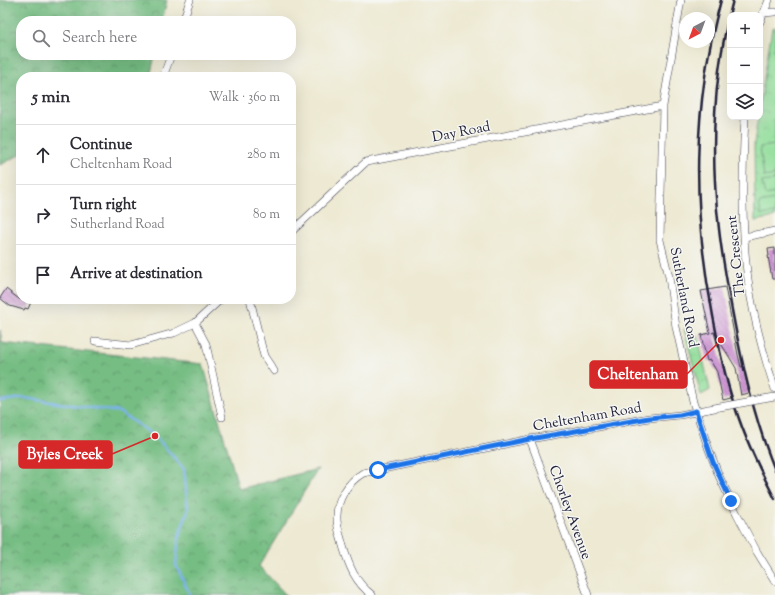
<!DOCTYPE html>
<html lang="en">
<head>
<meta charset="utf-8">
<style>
  :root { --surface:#fff; --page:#f7f7f7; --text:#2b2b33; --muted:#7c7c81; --line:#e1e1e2 }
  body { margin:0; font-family:"Sorts Mill Goudy",serif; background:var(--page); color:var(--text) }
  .controls { position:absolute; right:12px; top:12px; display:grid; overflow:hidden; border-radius:8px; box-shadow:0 4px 16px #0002 }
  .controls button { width:36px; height:36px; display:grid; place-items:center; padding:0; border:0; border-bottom:1px solid var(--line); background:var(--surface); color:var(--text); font:20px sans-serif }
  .compass { position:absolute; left:679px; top:12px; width:36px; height:36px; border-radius:50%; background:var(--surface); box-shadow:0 4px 16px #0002; rotate:221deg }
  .stop { position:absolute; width:12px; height:12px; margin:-9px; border:3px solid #1a73e8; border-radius:50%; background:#fff }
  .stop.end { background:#1a73e8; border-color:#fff; box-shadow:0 1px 4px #0008 }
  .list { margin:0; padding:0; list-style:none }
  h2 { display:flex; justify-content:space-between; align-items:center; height:52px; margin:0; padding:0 16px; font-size:17px }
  h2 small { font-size:13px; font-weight:400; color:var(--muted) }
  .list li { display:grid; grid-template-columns:26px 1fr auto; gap:12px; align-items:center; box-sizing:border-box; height:60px; padding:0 16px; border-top:1px solid var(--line) }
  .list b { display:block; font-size:15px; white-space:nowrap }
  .list p { margin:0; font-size:13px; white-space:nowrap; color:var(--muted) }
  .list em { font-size:13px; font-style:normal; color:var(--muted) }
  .icon { flex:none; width:22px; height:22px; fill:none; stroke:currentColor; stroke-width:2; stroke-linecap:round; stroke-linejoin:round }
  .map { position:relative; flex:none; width:775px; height:595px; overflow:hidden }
  .search { position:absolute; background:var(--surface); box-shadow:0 4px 16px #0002; left:16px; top:16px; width:280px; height:44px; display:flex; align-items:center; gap:10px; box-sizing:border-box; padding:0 14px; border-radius:16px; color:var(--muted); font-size:15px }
  .panel { position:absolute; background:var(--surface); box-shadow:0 4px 16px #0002; left:16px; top:72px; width:280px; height:232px; border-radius:16px }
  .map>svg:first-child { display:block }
  .forest { fill:url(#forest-crowns); stroke:#4c705f }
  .park { fill:url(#park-crowns); stroke:#5a806b }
  .pitch { fill:#93de9b; stroke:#5a806b }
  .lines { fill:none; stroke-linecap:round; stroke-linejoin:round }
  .stream { stroke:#7cb3ec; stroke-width:2.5 }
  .building { fill:url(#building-back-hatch) }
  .street-casing { stroke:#404052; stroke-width:8 }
  .street { stroke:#fff; stroke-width:7 }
  .rail { stroke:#22223b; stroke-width:2.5 }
  .street-bridge-casing { stroke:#404052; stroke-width:8; stroke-linecap:butt }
  .street-bridge { stroke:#fff; stroke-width:7 }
  .route { stroke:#1a73e8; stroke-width:5 }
  .labels { text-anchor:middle; stroke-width:3; stroke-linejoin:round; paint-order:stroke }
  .street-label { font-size:14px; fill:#22223b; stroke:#f6f6f2 }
  .leader { fill:none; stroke:#d62828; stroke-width:1.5 }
  .callout-dot { fill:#d62828; stroke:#f6f6f2; stroke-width:1.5 }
  .callout { fill:#d62828; stroke:#d62828; stroke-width:1.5 }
  .callout-label { font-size:15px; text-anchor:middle; font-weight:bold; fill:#fff }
</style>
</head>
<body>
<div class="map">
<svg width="775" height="595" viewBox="0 0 775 595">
  <defs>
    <pattern id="forest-crowns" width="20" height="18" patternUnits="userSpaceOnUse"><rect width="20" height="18" fill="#76bd83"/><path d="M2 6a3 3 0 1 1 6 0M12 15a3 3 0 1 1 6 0" fill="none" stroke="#60996c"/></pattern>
    <pattern id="park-crowns" width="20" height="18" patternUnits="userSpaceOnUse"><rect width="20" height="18" fill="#93de9b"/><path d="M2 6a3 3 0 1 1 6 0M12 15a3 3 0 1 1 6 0" fill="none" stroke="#7ebe86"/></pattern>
    <pattern id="building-back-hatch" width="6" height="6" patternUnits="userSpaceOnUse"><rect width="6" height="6" fill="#cf97d4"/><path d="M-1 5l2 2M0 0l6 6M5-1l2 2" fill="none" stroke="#a87bad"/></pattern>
  </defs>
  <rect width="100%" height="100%" fill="#f6f6f2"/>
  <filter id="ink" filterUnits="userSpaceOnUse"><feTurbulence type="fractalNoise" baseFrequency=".025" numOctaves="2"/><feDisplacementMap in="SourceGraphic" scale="8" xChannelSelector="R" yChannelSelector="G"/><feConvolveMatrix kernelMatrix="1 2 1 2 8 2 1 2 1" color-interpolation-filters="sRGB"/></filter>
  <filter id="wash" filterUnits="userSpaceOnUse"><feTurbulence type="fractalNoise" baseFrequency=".012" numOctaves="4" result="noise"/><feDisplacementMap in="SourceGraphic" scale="16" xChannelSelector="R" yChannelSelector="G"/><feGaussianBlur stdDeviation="0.9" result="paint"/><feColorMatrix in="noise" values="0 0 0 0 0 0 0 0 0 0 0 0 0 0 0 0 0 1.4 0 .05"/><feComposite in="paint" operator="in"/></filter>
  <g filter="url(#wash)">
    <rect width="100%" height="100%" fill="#ede9d2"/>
    <path class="forest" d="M0,0H167L162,21H21V55H155L150,77H21V154L0,165Z
      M0,330L2,343L203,364L239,489L318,469L259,566L286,595H0Z"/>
    <path class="park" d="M775,27V217L755,221L754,143L758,117H760V104L772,28Z
      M684,329L698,337L710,390L701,395Z"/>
    <path class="pitch" d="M775,145V175L764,177L760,147Z
      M775,180V193L765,195L762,182Z
      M775,200V213L761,215L759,203Z"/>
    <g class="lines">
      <path class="stream" d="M0,401L24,398L119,412L155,436L184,469L188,510L179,536L176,565L190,595"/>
    </g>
    <g id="blocks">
      <path class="building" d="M775,248V279H772L768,256H769L768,249Z
        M725,287L738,355L741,367L743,366L749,393L741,395L736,368L714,332L712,333L714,332L731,398L723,400L717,372L710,360L707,361L701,335L710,333L701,291Z
        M6,289L19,299L31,302L28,309L25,308L24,310L10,306L0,298Z"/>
    </g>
  </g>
  <g filter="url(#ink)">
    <use href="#blocks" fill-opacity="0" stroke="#404052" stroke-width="1"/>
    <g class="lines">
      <g class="street-casing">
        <path id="street" d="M681,0L663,106L660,240L669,277L676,327L693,402L708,447L719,476L737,514L757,552L775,581
          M763,13L775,12
          M183,21L190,0
          M760,22L769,0
          M163,77L171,55
          M745,117C743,157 742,197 744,236C746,286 759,342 775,389
          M291,232L366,162L663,106
          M744,237L775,231
          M250,299L264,356L274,371
          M195,323L206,344L222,417
          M95,341L131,345L174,333L195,323L221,299
          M763,399L775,397
          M530,439L588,595
          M372,595C355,582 349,566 343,546C341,537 337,528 337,519C336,500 348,482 363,473L530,439L649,418L680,415L709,409"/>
      </g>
      <use href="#street" class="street"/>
      <path class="rail" d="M721,0C692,107 692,208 713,316C719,347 725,379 736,410C746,441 760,470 775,499
        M733,0C713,74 710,153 719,229C722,256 727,283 732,310C742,364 754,419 775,470"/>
      <g class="street-bridge-casing">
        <path id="street-bridge" d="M709,409L763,399"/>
      </g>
      <use href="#street-bridge" class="street-bridge"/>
    </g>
  </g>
  <g class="lines" filter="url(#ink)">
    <path class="route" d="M378,470L530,439L649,418L680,415L696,411L713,462L731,501"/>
  </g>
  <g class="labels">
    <g class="street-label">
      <text transform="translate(461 131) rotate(-11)" y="5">Day Road</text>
      <text transform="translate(735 256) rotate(-96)" y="5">The Crescent</text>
      <text transform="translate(685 297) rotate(79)" y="5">Sutherland Road</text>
      <text transform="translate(587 416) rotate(-10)" y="5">Cheltenham Road</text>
      <text transform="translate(571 512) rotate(70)" y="5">Chorley Avenue</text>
    </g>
  </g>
  <path class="leader" d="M721 340L687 374M155 436L112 454"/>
  <g class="callout-dot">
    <circle cx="721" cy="340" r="4"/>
    <circle cx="155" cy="436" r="4"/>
  </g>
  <g class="callout">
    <rect x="590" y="361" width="97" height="27" rx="4"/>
    <rect x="19" y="441" width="93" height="27" rx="4"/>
  </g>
  <g class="callout-label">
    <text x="638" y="379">Cheltenham</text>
    <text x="65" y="459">Byles Creek</text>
  </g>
</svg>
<div class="controls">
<button>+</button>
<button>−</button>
<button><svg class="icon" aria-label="layers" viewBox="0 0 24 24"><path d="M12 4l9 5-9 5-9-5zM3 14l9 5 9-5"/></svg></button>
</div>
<svg class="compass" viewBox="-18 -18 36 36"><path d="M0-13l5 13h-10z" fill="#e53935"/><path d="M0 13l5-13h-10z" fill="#7c7c81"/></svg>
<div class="stop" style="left:378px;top:470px"></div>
<div class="stop end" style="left:731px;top:501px"></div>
<div class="search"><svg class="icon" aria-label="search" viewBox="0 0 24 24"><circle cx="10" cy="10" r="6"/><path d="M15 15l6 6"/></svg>Search here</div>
<section class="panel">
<h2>5 min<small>Walk · 360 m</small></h2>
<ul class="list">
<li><svg class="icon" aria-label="ahead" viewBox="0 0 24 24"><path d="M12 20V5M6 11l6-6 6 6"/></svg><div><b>Continue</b><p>Cheltenham Road</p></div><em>280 m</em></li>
<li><svg class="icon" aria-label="right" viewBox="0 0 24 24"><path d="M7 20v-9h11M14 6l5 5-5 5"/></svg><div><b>Turn right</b><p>Sutherland Road</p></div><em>80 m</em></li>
<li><svg class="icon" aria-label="arrive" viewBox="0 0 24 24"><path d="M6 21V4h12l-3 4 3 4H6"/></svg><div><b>Arrive at destination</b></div></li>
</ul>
</section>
</div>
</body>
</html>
